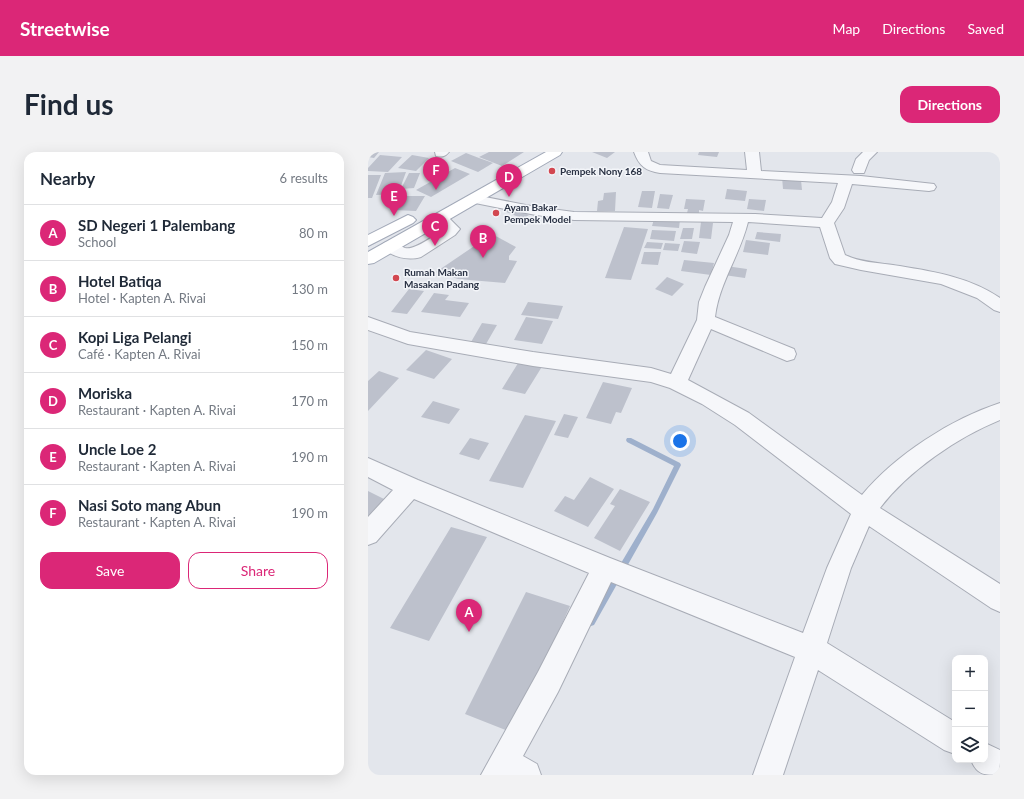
<!DOCTYPE html>
<html lang="en">
<head>
<meta charset="utf-8">
<style>
  :root { --surface:#fff; --page:#f2f2f3; --text:#1f2937; --muted:#747a83; --line:#e0e1e3; --accent:#db2777 }
  body { margin:0; font-family:Lato,sans-serif; background:var(--page); color:var(--text) }
  .controls { position:absolute; right:12px; bottom:12px; display:grid; overflow:hidden; border-radius:8px; box-shadow:0 4px 16px #0002 }
  .controls button { width:36px; height:36px; display:grid; place-items:center; padding:0; border:0; border-bottom:1px solid var(--line); background:var(--surface); color:var(--text); font:20px sans-serif }
  .you { position:absolute; left:312px; top:289px; width:14px; height:14px; margin:-10px; border:3px solid #fff; border-radius:50%; background:#1a73e8; box-shadow:0 0 0 6px #1a73e833 }
  .badge { display:grid; place-items:center; width:26px; height:26px; border-radius:50%; background:var(--accent); color:#fff; font-size:13px; font-weight:700 }
  .pin { position:absolute; translate:-50% -33px; filter:drop-shadow(0 1px 2px #0008) }
  .pin::after { content:''; position:absolute; top:21px; width:14px; height:12px; background:inherit; clip-path:polygon(0 0,100% 0,50% 100%) }
  .list { margin:0; padding:0; list-style:none }
  h2 { display:flex; justify-content:space-between; align-items:center; height:52px; margin:0; padding:0 16px; font-size:17px }
  h2 small { font-size:13px; font-weight:400; color:var(--muted) }
  .list li { display:grid; grid-template-columns:26px 1fr auto; gap:12px; align-items:center; box-sizing:border-box; height:56px; padding:0 16px; border-top:1px solid var(--line) }
  .list b { display:block; font-size:15px; white-space:nowrap }
  .list p { margin:0; font-size:13px; white-space:nowrap; color:var(--muted) }
  .list em { font-size:13px; font-style:normal; color:var(--muted) }
  .actions { display:flex; gap:8px; padding:12px 16px }
  .actions a { flex:1; padding:9px 0; border:1px solid var(--accent); border-radius:12px; text-align:center; font-size:14px; color:var(--accent) }
  .actions .main { background:var(--accent); color:#fff }
  .icon { flex:none; width:22px; height:22px; fill:none; stroke:currentColor; stroke-width:2; stroke-linecap:round; stroke-linejoin:round }
  .map { position:relative; flex:none; width:632px; height:623px; overflow:hidden; border-radius:12px }
  header { display:flex; align-items:center; gap:24px; box-sizing:border-box; height:56px; padding:0 20px; background:var(--accent); color:#fff }
  header strong { font-size:19px }
  nav { display:flex; gap:22px; margin-inline-start:auto; font-size:14px }
  .intro { display:flex; align-items:center; justify-content:space-between; box-sizing:border-box; height:96px; padding:0 24px }
  h1 { margin:0; font-size:28px }
  .button { padding:10px 18px; border-radius:12px; background:var(--accent); color:#fff; font-size:14px; font-weight:700 }
  main { display:flex; gap:24px; padding:0 24px }
  aside { flex:1; background:var(--surface); border-radius:12px; box-shadow:0 4px 16px #0002 }
  .map>svg:first-child { display:block }
  .lines { fill:none; stroke-linecap:round; stroke-linejoin:round }
  .stream { fill:#9eb0cc; fill-rule:evenodd }
  .building { fill:#bdc1cc }
  .minor-casing { stroke:#a8acb6; stroke-width:2 }
  .major-casing { stroke:#a2a9b8; stroke-width:2 }
  .minor { fill:#f6f7fa; fill-rule:evenodd }
  .major { fill:#fff; fill-rule:evenodd }
  .poi-dot { fill:#d24750; stroke:#f3f5f9; stroke-width:1.5 }
  .labels { text-anchor:middle; stroke-width:3; stroke-linejoin:round; paint-order:stroke }
  .far-poi-label { font-size:10px; font-weight:bold; fill:#2a3244; stroke:#f3f5f9; text-anchor:start }
</style>
</head>
<body>
<header>
<strong>Streetwise</strong>
<nav><a>Map</a><a>Directions</a><a>Saved</a></nav>
</header>
<div class="intro"><h1>Find us</h1><a class="button">Directions</a></div>
<main>
<aside>
<h2>Nearby<small>6 results</small></h2>
<ul class="list">
<li><span class="badge">A</span><div><b>SD Negeri 1 Palembang</b><p>School</p></div><em>80 m</em></li>
<li><span class="badge">B</span><div><b>Hotel Batiqa</b><p>Hotel · Kapten A. Rivai</p></div><em>130 m</em></li>
<li><span class="badge">C</span><div><b>Kopi Liga Pelangi</b><p>Café · Kapten A. Rivai</p></div><em>150 m</em></li>
<li><span class="badge">D</span><div><b>Moriska</b><p>Restaurant · Kapten A. Rivai</p></div><em>170 m</em></li>
<li><span class="badge">E</span><div><b>Uncle Loe 2</b><p>Restaurant · Kapten A. Rivai</p></div><em>190 m</em></li>
<li><span class="badge">F</span><div><b>Nasi Soto mang Abun</b><p>Restaurant · Kapten A. Rivai</p></div><em>190 m</em></li>
</ul>
<div class="actions"><a class="main">Save</a><a>Share</a></div>
</aside>
<div class="map">
<svg width="632" height="623" viewBox="0 0 632 623">
  <rect width="100%" height="100%" fill="#e3e6ec"/>
  <g class="lines">
    <path class="stream" d="M259,286H263L312,311L313,313L289,361L226,473L223,474L220,473L219,470L220,467L285,357L306,314L259,290L258,288Z"/>
  </g>
  <path class="building" d="M0,0H11L6,6L0,5Z
    M121,0H156L134,14L111,5Z
    M224,0H247L239,6Z
    M331,0H351L349,5L330,3Z
    M98,1L111,6L125,11L110,20L83,9Z
    M12,3L34,5L20,20L0,19V16Z
    M44,3L61,6L48,19L30,16Z
    M87,16L102,22L63,45L48,38Z
    M38,20L30,42L8,43L17,21Z
    M41,21H52L46,36L33,37Z
    M0,23H13L4,46H0Z
    M414,25L433,28L434,38L415,37Z
    M359,37L379,39L377,49L357,47Z
    M274,39H287L284,56L270,55Z
    M248,40L247,59H229L230,49L235,48L236,41Z
    M292,42L305,43L301,57L289,56Z
    M36,44H57L48,59L26,58Z
    M318,47L337,48L335,59L331,58V62L319,61L320,57H316Z
    M381,47L398,48L396,59L379,57Z
    M140,54L161,63L155,67L134,58Z
    M286,67L312,68L311,76L284,74Z
    M333,70L345,71L343,87L331,86Z
    M256,75L280,77L263,128L237,126Z
    M315,76H326L324,87H312Z
    M284,78L308,79L306,89L282,87Z
    M389,80L413,82L412,90L387,87Z
    M124,82L148,95L141,104V108L149,109L137,131L90,127L68,120Z
    M378,88L402,91L400,103L375,100Z
    M316,89L332,90L329,102L313,100Z
    M279,90L295,91L293,97L276,96Z
    M297,91L312,92L310,99L295,98Z
    M276,100H293L290,113L273,112Z
    M316,108L346,111L343,123L313,119Z
    M358,114L379,117L377,126L356,123Z
    M299,125L316,132L304,144L287,137Z
    M41,137L56,139L39,162L23,160Z
    M66,141L81,143L77,148L101,151L92,165L53,160Z
    M160,150L195,154L190,167L153,163Z
    M158,165L185,169L174,192L146,188Z
    M114,171L129,173L118,192L103,190Z
    M58,198L84,207L66,227L38,218Z
    M152,208L175,213L157,242L134,237Z
    M11,219L31,226L0,259V229Z
    M235,230L264,236L253,261L248,260L243,272L218,266Z
    M65,249L92,257L81,272L53,265Z
    M196,262L210,265L200,286L186,283Z
    M157,263L188,269L155,336L121,329Z
    M102,286L121,291L111,308L91,302Z
    M222,325L246,337L220,375L186,359L197,344L206,348Z
    M252,337L282,350L252,399L226,386L247,354L242,352Z
    M0,339L16,347L0,364Z
    M83,375L119,385L61,489L22,476Z
    M158,440L202,454L145,581L97,562Z"/>
  <g class="lines">
    <g class="minor-casing">
      <path id="minor" d="M67,0H81C77,5 74,5 68,4Z
        M266,0H280L283,9L292,13L379,18L377,0H391L393,19L493,24L566,32L568,35L566,38L561,39L484,32L476,56L466,71L477,103C491,110 510,111 525,113C562,119 600,124 632,146V160L626,158L609,146L573,132L493,118L467,112L462,106L452,75L380,70C372,103 351,131 347,165L426,197L428,202L426,207L419,209L343,177L320,228L381,261L494,343C527,303 583,267 632,251V268C590,285 540,319 512,356L632,432V460L623,456L501,374L483,416L459,491L587,570V602L576,598L450,518L415,623H385L427,505L243,430L190,540L155,604L169,612L173,623H113L170,520L221,421L46,347L8,390L0,393V365L25,338L0,325V306L50,328L242,406L435,481L459,416L483,362L367,273L334,252L302,236L283,230L165,214L40,192L0,178V165L42,180L165,200L283,216L303,222L329,168L331,150L337,135L361,83L365,70L206,68L168,63L107,51L102,50L100,47L102,44L107,43L168,55L206,60L387,62L454,66L464,50L470,31L292,21C278,19 271,14 266,0Z
        M495,0H509L501,8L496,21H486L484,18L488,7Z
        M73,62L78,63L92,77L87,83L53,105C40,109 22,105 14,94L16,91C26,88 29,93 37,96C46,99 67,83 76,77L66,66L68,63Z
        M617,591L632,598V623C616,623 609,623 603,608H617Z"/>
    </g>
    <g class="major-casing">
      <path id="major" d="M178,0H194L192,3L6,111L0,112V100Z
        M40,63L45,65L48,68L45,71L0,94V83Z"/>
    </g>
    <use href="#minor" class="minor"/>
    <use href="#major" class="major"/>
  </g>
  <g class="poi-dot">
    <circle cx="184" cy="19" r="4"/>
    <circle cx="128" cy="61" r="4"/>
    <circle cx="28" cy="126" r="4"/>
  </g>
  <g class="labels">
    <g class="far-poi-label">
      <text x="192" y="23">Pempek Nony 168</text>
      <text x="136" y="59">Ayam Bakar<tspan x="136" dy="12">Pempek Model</tspan></text>
      <text x="36" y="124">Rumah Makan<tspan x="36" dy="12">Masakan Padang</tspan></text>
    </g>
  </g>
</svg>
<div class="controls">
<button>+</button>
<button>−</button>
<button><svg class="icon" aria-label="layers" viewBox="0 0 24 24"><path d="M12 4l9 5-9 5-9-5zM3 14l9 5 9-5"/></svg></button>
</div>
<div class="you"></div>
<div class="pin badge" style="left:101px;top:480px">A</div>
<div class="pin badge" style="left:115px;top:106px">B</div>
<div class="pin badge" style="left:67px;top:94px">C</div>
<div class="pin badge" style="left:141px;top:45px">D</div>
<div class="pin badge" style="left:26px;top:64px">E</div>
<div class="pin badge" style="left:68px;top:38px">F</div>
</div>
</main>
</body>
</html>
